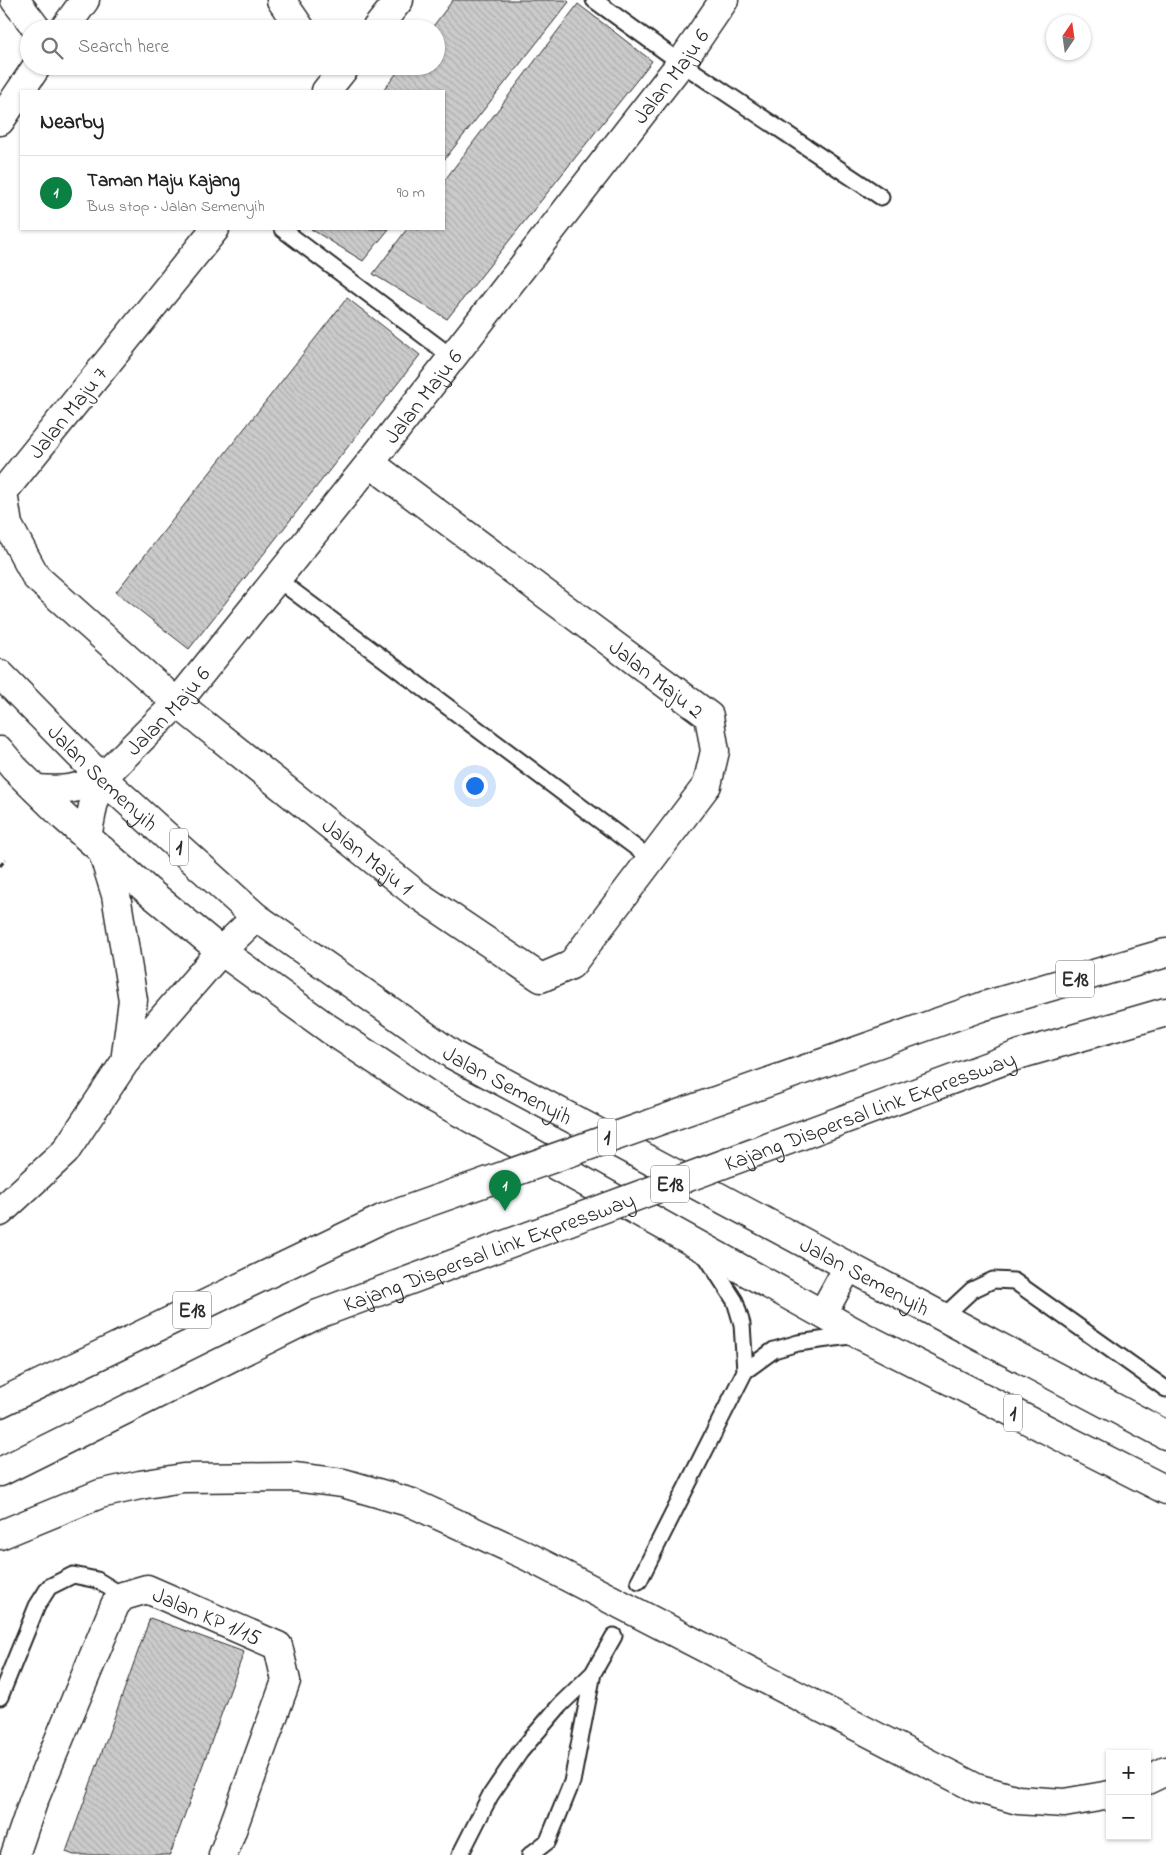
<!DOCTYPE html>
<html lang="en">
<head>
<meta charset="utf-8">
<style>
  :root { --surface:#fff; --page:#f6f6f6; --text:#222; --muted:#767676; --line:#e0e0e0; --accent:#0b8043 }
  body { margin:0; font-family:"Indie Flower",sans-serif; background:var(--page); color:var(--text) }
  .controls { position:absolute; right:15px; bottom:15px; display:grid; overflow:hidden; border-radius:0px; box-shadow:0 1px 4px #0004 }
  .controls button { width:45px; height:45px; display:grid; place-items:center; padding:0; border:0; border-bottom:1px solid var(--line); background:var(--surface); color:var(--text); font:25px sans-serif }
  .compass { position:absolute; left:1046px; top:15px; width:45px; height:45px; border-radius:50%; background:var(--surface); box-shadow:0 1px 4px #0004; rotate:13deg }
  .you { position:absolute; left:474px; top:785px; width:18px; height:18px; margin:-12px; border:4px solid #fff; border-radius:50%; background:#1a73e8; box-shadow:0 0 0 8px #1a73e833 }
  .badge { display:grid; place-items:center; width:32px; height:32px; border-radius:50%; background:var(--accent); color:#fff; font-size:16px; font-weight:700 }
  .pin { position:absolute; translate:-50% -41px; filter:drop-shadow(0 1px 2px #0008) }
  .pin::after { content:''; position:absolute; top:26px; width:18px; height:15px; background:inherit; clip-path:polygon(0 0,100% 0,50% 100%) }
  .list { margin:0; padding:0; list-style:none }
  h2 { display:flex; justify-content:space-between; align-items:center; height:65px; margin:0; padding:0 20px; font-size:21px }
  h2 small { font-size:16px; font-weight:400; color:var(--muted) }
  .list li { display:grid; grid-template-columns:32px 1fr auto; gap:15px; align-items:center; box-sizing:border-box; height:75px; padding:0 20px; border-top:1px solid var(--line) }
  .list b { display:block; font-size:19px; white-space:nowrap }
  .list p { margin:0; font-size:16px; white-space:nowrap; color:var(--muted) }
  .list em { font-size:16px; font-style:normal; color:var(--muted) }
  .icon { flex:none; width:28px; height:28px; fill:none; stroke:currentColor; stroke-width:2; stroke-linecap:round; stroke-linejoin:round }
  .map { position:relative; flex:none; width:1166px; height:1855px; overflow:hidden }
  .search { position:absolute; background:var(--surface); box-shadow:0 1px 4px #0004; left:20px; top:20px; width:425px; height:55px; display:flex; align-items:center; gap:12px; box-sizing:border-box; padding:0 18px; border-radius:28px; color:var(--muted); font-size:19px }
  .panel { position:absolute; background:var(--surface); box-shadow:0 1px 4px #0004; left:20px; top:90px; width:425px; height:140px; border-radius:0px }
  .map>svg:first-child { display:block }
  .building { fill:url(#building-back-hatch); stroke:#2b2b2b }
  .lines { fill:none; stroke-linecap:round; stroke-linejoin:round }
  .lane-casing { stroke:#2b2b2b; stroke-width:19 }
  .street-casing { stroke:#2b2b2b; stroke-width:31 }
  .primary-casing { stroke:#2b2b2b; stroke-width:31 }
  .highway-casing { stroke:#2b2b2b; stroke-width:31 }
  .path { stroke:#2b2b2b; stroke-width:3; stroke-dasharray:5 4; stroke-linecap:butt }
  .lane { stroke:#fff; stroke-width:15 }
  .street { stroke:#fff; stroke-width:28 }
  .primary { stroke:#fff; stroke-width:28 }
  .highway { stroke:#fff; stroke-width:28 }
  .highway-bridge-casing { stroke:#2b2b2b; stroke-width:31; stroke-linecap:butt }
  .highway-bridge { stroke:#fff; stroke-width:28 }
  .labels { text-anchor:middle; stroke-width:5; stroke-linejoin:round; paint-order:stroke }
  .shield { fill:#fff; stroke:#6b6b6b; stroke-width:1 }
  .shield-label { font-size:21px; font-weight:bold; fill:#2b2b2b }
  .street-label { font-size:22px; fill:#2b2b2b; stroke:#fff }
</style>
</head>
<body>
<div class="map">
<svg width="1166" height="1855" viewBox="0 0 1166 1855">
  <defs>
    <pattern id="building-back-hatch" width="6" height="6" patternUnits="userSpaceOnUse" patternTransform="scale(1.25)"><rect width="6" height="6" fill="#cbcbcb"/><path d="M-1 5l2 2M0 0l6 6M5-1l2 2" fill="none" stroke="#aeaeae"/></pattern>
  </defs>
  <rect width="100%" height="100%" fill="#fff"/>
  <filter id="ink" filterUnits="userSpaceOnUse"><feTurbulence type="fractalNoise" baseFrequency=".02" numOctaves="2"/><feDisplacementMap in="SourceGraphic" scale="10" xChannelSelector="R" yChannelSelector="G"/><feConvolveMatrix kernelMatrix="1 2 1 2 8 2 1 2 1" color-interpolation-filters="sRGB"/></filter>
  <g filter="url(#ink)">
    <path class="building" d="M453,0H566L569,2L444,160V91H383L402,66H436V29H431Z
      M578,4L652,61L447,319L373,274L407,229H444V181Z
      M311,229H389L363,261Z
      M347,298L420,355L189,649L116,592Z
      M150,1618L244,1652L170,1855H74L66,1852Z"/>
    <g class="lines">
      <g class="lane-casing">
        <path id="lane" d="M594,0L681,63L881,197
          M282,229L452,357
          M277,579L651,859
          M704,1253L735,1301L742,1324L745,1371
          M943,1317L972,1290L993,1280L1014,1281L1166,1389
          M639,1581L745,1371L774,1350L798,1343L857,1335
          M0,1697L37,1606L49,1587L73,1575L97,1580L123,1596
          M460,1855L490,1796L520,1752L560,1705L593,1673L614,1636
          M530,1855L548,1841L572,1782L593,1673"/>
      </g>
      <g class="street-casing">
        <g id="street">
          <path d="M15,0L37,29"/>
          <path d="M281,0L301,29"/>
          <path d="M64,29L85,0"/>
          <path d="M376,29L399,0"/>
          <path d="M326,91L346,66"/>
          <path d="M0,121L37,66"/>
          <path id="s1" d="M215,229L3,492L8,525L36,577L177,703L415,893L541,978L571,965L707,785L715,751L709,716L370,463"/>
          <path id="s2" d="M102,778L177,703L370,463L681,63L724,0"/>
          <path id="s3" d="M15,1855L33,1802L115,1605L123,1596L147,1589L278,1646L286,1681L223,1855"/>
        </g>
      </g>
      <g class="primary-casing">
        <g id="primary">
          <path id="s4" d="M0,674L102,778L256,917L453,1055L973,1333L1166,1435"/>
          <path d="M0,751L14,768L64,817L147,890L221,951L329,1029L427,1094L860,1335L1166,1490"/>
          <path d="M36,789C65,791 75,790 102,778"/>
          <path d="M87,837L93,806L102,778"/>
          <path d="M823,1313L848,1267"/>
        </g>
      </g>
      <g class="highway-casing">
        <path id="highway" d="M102,850L116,895L133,1000L125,1062
          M984,1006L1166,953
          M1021,1054L1166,1012
          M0,1212L65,1152L125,1062L221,951L256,917
          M0,1403L384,1218
          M0,1472L318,1314
          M0,1535L100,1494L140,1485L183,1478L294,1477L343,1483L412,1503L527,1556L976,1788L1018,1800L1064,1803L1110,1795
          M1147,1780L1166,1771"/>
      </g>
      <path class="path" d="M0,866L6,859"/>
      <use href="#lane" class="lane"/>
      <use href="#street" class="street"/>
      <use href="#primary" class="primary"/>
      <use href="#highway" class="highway"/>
      <g class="highway-bridge-casing">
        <g id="highway-bridge">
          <path d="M384,1218L984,1006"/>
          <path id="s5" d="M318,1314L1021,1054"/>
        </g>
      </g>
      <use href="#highway-bridge" class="highway-bridge"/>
    </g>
  </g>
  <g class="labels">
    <g class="shield">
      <rect x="170" y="828.5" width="18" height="37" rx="4"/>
      <rect x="1056" y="960.5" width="38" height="37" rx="4"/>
      <rect x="598" y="1118.5" width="18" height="37" rx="4"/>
      <rect x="651" y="1165.5" width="38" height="37" rx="4"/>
      <rect x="173" y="1291.5" width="38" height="37" rx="4"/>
      <rect x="1004" y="1394.5" width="18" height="37" rx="4"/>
    </g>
    <g class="shield-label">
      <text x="179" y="854">1</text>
      <text x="1075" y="986">E18</text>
      <text x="607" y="1144">1</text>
      <text x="670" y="1191">E18</text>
      <text x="192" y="1317">E18</text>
      <text x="1013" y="1420">1</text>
    </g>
    <g class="street-label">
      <text dy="8" stroke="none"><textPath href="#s2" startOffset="904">Jalan Maju 6</textPath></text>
      <text dy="8" stroke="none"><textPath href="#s2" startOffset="499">Jalan Maju 6</textPath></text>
      <text transform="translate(67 412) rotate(-51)" y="8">Jalan Maju 7</text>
      <text transform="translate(657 678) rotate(38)" y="8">Jalan Maju 2</text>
      <text dy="8" stroke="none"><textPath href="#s2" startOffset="94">Jalan Maju 6</textPath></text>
      <text dy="8" stroke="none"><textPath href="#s4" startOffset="146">Jalan Semenyih</textPath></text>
      <text dy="8" stroke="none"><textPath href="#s1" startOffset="864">Jalan Maju 1</textPath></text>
      <text dy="8" stroke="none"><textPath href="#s4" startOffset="656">Jalan Semenyih</textPath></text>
      <text dy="8" stroke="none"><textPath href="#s5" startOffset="588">Kajang Dispersal Link Expressway</textPath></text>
      <text dy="8" stroke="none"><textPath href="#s5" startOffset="182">Kajang Dispersal Link Expressway</textPath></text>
      <text dy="8" stroke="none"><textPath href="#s4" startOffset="1061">Jalan Semenyih</textPath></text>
      <text dy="8" stroke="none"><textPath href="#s3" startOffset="372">Jalan KP 1/15</textPath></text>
    </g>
  </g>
</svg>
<div class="controls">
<button>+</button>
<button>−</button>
</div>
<svg class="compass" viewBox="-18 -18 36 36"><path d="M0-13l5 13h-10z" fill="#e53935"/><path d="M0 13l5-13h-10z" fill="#767676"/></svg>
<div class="you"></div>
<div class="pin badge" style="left:505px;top:1211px">1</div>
<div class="search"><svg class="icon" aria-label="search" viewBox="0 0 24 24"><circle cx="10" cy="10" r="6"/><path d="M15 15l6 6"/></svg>Search here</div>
<section class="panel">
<h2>Nearby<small></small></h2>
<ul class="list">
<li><span class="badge">1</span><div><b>Taman Maju Kajang</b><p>Bus stop · Jalan Semenyih</p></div><em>90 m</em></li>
</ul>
</section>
</div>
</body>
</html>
